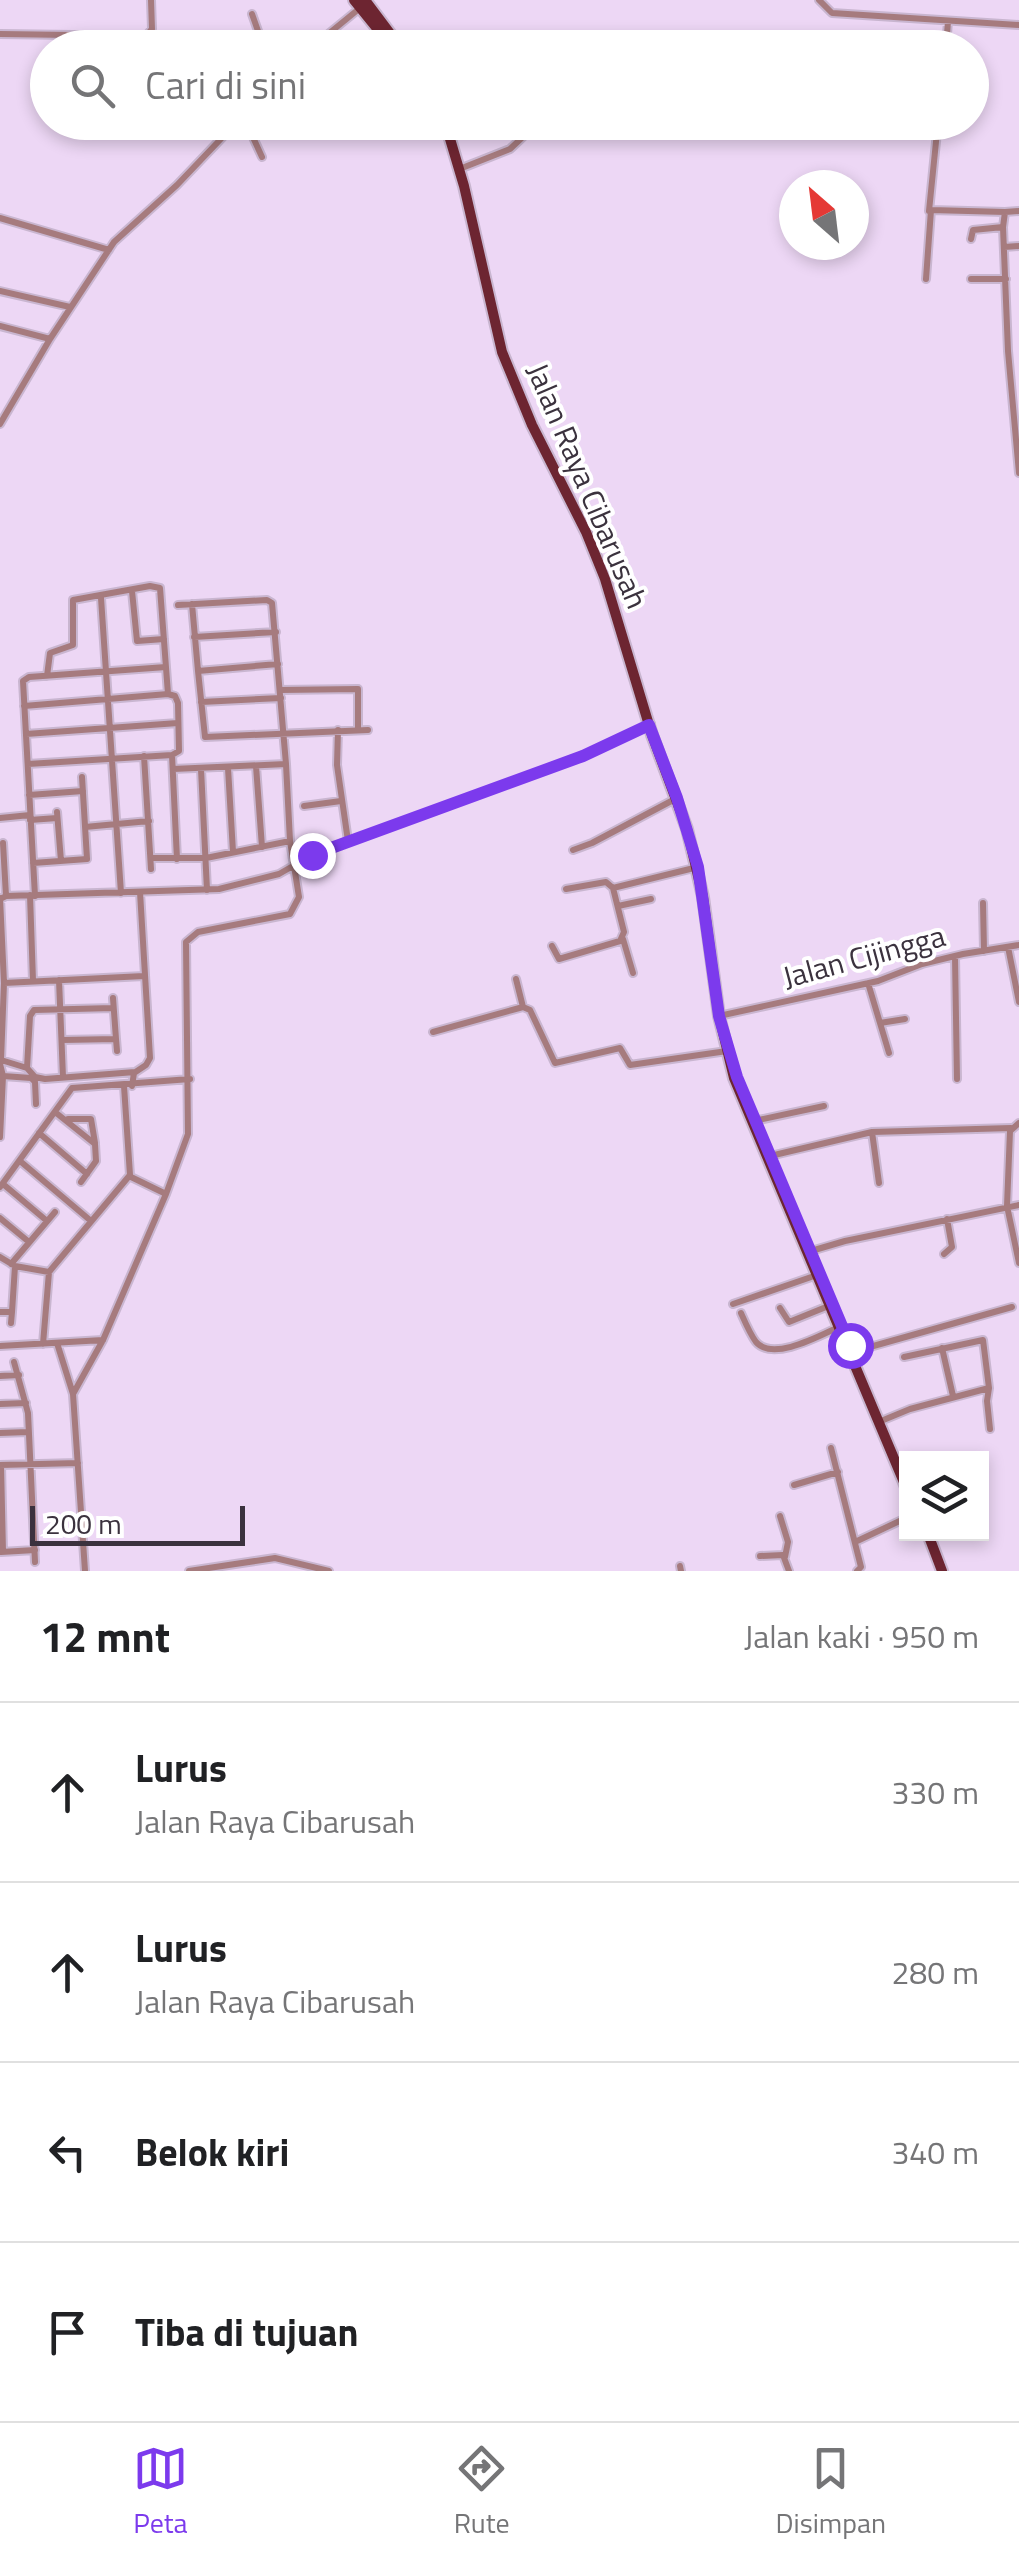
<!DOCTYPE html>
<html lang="id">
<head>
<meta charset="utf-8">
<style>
  :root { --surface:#fff; --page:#f6f6f6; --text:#202124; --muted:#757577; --line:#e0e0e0; --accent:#7c3aed }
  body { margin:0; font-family:"Titillium Web",sans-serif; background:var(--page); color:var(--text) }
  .controls { position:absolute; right:30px; bottom:30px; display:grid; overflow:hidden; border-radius:0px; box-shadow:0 5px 15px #0003 }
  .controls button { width:90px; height:90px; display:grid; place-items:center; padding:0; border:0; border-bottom:2px solid var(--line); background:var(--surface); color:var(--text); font:50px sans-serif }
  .compass { position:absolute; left:779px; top:170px; width:90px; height:90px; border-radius:50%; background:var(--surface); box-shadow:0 5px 15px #0003; rotate:332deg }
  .scale { position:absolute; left:30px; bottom:25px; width:215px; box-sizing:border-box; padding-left:10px; border:5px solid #3b323e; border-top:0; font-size:28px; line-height:35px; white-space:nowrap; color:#3b323e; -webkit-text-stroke:8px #fff; paint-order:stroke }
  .stop { position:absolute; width:30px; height:30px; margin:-22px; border:8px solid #7c3aed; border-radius:50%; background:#fff }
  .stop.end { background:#7c3aed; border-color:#fff; box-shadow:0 2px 10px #0008 }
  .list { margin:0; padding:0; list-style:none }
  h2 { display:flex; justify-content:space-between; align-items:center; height:130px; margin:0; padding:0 40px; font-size:42px }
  h2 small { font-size:32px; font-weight:400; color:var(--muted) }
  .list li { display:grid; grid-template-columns:65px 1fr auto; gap:30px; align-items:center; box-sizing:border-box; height:180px; padding:0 40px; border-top:2px solid var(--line) }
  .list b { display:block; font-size:38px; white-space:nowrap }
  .list p { margin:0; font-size:32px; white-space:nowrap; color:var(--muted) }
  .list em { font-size:32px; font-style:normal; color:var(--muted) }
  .icon { flex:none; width:55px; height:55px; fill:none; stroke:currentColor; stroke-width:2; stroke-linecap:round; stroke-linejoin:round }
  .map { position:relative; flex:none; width:1019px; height:1571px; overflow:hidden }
  .search { position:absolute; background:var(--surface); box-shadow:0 5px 15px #0003; left:30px; right:30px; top:30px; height:110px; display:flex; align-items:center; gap:25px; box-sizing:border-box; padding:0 35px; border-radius:55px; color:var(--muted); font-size:38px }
  .sheet { height:850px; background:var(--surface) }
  nav { display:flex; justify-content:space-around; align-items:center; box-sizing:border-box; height:140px; border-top:2px solid var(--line); background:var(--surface); font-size:28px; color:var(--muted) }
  nav a { display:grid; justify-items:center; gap:5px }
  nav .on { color:var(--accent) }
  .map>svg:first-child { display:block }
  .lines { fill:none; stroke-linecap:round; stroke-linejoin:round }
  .street-casing { stroke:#c9b6d0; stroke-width:10 }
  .primary-casing { stroke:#c9b6d0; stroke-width:14 }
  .street { stroke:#a67b7e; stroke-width:6 }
  .primary { stroke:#6d2531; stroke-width:10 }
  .route { stroke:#7c3aed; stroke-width:12 }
  .labels { text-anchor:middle; stroke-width:8; stroke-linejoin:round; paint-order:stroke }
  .street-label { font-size:30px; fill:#3b323e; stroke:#fff }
</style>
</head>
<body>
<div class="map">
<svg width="1019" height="1571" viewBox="0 0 1019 1571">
  <rect width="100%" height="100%" fill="#edd7f5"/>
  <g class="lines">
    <g class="street-casing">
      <path id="street" d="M819,0L832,13L1019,25
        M252,14L264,48
        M0,34L146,36L152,29L151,0
        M112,48L113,37
        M318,48L327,35L360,8
        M946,48L948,21
        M246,122L262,157
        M462,168L510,149L528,132
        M929,211L938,122
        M1019,211L1005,212L1003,227L1008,351L1019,473
        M0,218L109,250
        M971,239L973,230L1003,227
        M1004,247L1019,246
        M926,279L931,210L1005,212
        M971,279H1006
        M0,291L70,307
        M0,326L50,339
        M0,424L50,339L114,242L177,185L237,122
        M132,591L137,641L164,639
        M101,598L121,893
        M192,604L198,671L278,664
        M178,605L267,600L272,603L286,764
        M194,637L276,632
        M198,671L205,737L368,730
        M280,690L358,689V730
        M201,702L281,698
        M24,706L168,694
        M338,730L337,765L348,841
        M26,734L178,723
        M172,755L177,859
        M144,756L151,869
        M28,764L172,755L179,751L178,703L175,696L168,694L160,588L150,586L73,600V645L50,653L47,676
        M256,766L262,847
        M228,768L233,852
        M201,769L207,890
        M29,795L83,791
        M304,806L341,801
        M57,812L61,861
        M0,818L30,815
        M30,820L57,818
        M85,827L149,821
        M3,843L6,896
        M573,850L592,843L677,798
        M151,858H206L290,841
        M33,863L87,859L82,777
        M566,889L606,882L613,888
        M30,895L33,981
        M35,896L23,681L29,677L166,667
        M0,898L4,983L1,1060L27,1068L30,1016L34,1010L113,1008
        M0,899L6,896L219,889L279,874L312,855L583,756L651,724
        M983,903L984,951
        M618,906L651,899
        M623,939L633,973
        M552,946L559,959L620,941L624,932L613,888L698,867
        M1008,947L1019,1002
        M955,956L957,1079
        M516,979L523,1007
        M59,980L63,1077
        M4,983L144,976
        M868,983L889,1053
        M719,1016L878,981L922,964L963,954L1019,945
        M880,1023L905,1019
        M433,1032L523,1007L530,1010L555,1063L620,1048L630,1065L727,1051
        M116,1039L117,1051
        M62,1040L116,1039L113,998
        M0,1064L3,1076L31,1078L35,1082L36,1104
        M27,1068L35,1077L45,1079L135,1072
        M132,1086L134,1073L146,1065L150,1058L140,892
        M55,1112L95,1144L96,1161L81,1182
        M68,1119H91L95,1143
        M754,1121L824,1106
        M1019,1123L1010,1131L1007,1206L1019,1263
        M872,1132L879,1183
        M39,1133L87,1174
        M0,1137L3,1076
        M770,1156L872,1132L1011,1128
        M20,1161L91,1221
        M129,1176L166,1194
        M3,1184L47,1221
        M0,1187L72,1088L190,1079
        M0,1218L29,1242
        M811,1251L845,1241L1019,1205
        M944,1254L952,1247L947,1219
        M0,1257L15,1266L49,1272
        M11,1264L55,1212
        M733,1304L817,1275
        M780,1308L789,1322L831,1305
        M0,1312H12L15,1266
        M741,1313C745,1322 750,1334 756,1342C773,1362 821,1335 839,1327
        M11,1323L12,1312
        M57,1343L73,1394L85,1571
        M43,1344L49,1272L130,1175L124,1086
        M0,1346L103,1340
        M942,1348L953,1396
        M852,1352L1012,1307
        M14,1362L28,1413L35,1562
        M0,1376L19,1375
        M989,1388L987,1401L990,1429
        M73,1394L103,1340L166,1194L188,1134L186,942L198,932L290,914L299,897L290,841L286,764L173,769
        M0,1404L26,1403
        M881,1421L910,1409L989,1388L983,1340L904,1357
        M0,1433L28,1432
        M831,1448L861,1567L857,1571
        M0,1465L78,1463
        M1,1465L3,1552
        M794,1485L838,1472
        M780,1516L788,1542L785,1557
        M855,1542L906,1518
        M1,1552L35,1550
        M760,1556L783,1555L789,1571
        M680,1566L681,1571
        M189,1571L275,1558L329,1571"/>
    </g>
    <g class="primary-casing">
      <path id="primary" d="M354,0L393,48
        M365,0L401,48
        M445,122L464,186L502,352L532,425L586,532L605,579L652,735L687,829L703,897L719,1016L734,1078L906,1487
        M928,1534L942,1571"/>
    </g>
    <use href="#street" class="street"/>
    <use href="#primary" class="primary"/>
  </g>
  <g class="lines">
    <path class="route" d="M312,855L583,756L649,725L677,798L698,867L719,1016L737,1077L850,1345"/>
  </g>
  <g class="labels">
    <g class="street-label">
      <text transform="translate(587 486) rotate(67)" y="10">Jalan Raya Cibarusah</text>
      <text transform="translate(864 957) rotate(-15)" y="10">Jalan Cijingga</text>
    </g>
  </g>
</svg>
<div class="controls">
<button><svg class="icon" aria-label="layers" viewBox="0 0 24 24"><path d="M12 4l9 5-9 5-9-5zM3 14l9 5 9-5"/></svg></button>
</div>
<svg class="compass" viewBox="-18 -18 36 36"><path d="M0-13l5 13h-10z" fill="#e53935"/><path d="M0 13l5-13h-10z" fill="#757577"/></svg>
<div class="scale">200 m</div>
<div class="stop" style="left:850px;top:1345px"></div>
<div class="stop end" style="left:312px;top:855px"></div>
<div class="search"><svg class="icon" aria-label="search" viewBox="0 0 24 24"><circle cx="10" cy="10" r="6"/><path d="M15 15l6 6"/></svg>Cari di sini</div>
</div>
<section class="sheet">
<h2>12 mnt<small>Jalan kaki · 950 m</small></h2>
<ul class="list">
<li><svg class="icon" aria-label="ahead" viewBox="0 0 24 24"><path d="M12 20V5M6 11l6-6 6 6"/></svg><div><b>Lurus</b><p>Jalan Raya Cibarusah</p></div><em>330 m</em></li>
<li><svg class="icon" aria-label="ahead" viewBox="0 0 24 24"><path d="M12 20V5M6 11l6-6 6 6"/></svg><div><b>Lurus</b><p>Jalan Raya Cibarusah</p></div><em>280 m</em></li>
<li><svg class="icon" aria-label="left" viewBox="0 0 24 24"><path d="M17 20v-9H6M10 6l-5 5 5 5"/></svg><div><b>Belok kiri</b></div><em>340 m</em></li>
<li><svg class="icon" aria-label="arrive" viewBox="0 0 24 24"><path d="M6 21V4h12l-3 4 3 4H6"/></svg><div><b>Tiba di tujuan</b></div></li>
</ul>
</section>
<nav>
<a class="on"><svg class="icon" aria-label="map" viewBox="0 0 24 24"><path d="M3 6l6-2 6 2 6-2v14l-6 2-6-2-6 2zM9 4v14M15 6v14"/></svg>Peta</a>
<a><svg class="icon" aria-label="directions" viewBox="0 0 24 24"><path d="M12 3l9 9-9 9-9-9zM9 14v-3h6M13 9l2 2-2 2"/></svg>Rute</a>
<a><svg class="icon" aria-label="saved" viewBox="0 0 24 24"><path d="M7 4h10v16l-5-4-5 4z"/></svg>Disimpan</a>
</nav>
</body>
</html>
